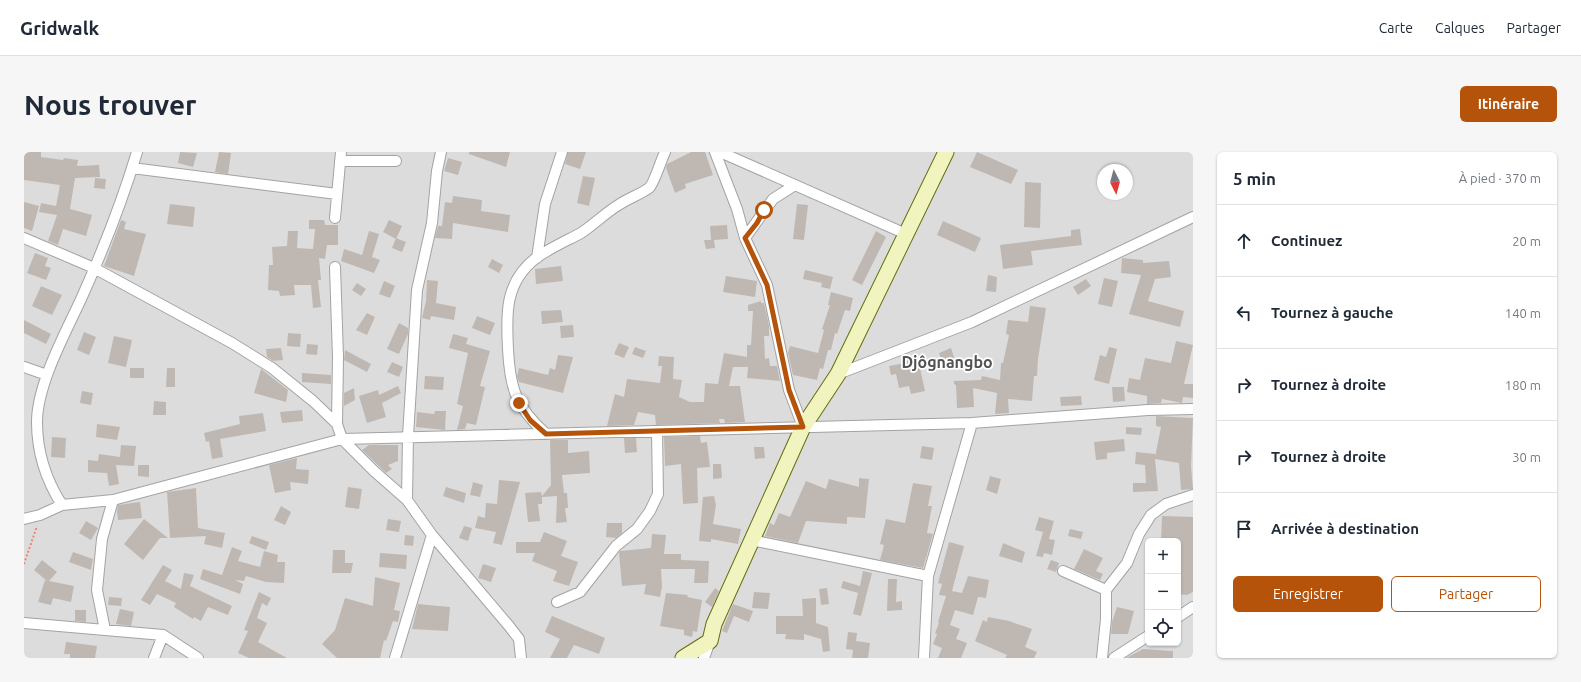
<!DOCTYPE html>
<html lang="fr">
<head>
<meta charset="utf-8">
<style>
  :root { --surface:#fff; --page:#f6f6f7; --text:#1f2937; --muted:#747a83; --line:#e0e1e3; --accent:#b45309 }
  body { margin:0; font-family:Ubuntu,sans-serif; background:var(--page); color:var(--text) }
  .controls { position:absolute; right:12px; bottom:12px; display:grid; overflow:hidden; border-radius:6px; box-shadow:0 1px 3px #0004 }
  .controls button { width:36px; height:36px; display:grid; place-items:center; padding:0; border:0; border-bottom:1px solid var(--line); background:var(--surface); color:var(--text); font:20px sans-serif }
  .compass { position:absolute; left:1073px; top:12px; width:36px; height:36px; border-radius:50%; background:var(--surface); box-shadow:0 1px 3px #0004; rotate:174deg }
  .stop { position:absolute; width:12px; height:12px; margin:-9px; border:3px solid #b45309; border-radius:50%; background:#fff }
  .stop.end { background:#b45309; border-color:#fff; box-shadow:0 1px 4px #0008 }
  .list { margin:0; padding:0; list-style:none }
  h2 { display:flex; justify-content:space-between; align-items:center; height:52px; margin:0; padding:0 16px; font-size:17px }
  h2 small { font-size:13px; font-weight:400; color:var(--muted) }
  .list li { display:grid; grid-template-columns:26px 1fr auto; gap:12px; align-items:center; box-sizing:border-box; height:72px; padding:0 16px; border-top:1px solid var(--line) }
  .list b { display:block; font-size:15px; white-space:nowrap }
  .list em { font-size:13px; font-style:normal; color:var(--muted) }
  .actions { display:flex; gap:8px; padding:12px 16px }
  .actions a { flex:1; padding:9px 0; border:1px solid var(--accent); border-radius:6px; text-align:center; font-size:14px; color:var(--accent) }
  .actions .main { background:var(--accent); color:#fff }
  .icon { flex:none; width:22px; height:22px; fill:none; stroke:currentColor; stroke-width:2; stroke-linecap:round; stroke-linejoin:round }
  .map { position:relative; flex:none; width:1169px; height:506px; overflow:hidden; border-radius:6px }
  header { display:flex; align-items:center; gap:24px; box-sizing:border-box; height:56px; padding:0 20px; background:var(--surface); border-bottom:1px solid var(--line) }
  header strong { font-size:19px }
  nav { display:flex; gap:22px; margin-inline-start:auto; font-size:14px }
  .intro { display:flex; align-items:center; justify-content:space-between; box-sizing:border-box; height:96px; padding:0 24px }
  h1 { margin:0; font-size:28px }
  .button { padding:10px 18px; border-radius:6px; background:var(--accent); color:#fff; font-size:14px; font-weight:700 }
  main { display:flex; gap:24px; padding:0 24px }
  aside { flex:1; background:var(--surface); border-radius:6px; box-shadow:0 1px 3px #0004 }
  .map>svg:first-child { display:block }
  .residential { fill:#dddcdc; fill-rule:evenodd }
  .building { fill:#bfb8b2 }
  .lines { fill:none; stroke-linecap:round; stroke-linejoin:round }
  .street-casing { stroke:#a3a3a3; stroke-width:12 }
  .secondary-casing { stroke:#636e0e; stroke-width:17 }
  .path { stroke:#ef8477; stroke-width:2; stroke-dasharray:2 2; stroke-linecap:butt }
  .street { stroke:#fff; stroke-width:10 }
  .secondary { stroke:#f1f4be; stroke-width:15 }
  .route { stroke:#b45309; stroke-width:5 }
  .labels { text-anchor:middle; stroke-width:3.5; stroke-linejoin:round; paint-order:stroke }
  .quarter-label { font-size:16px; font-weight:bold; fill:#525252; stroke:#fff }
</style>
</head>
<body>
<header>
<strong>Gridwalk</strong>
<nav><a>Carte</a><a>Calques</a><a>Partager</a></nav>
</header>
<div class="intro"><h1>Nous trouver</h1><a class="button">Itinéraire</a></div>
<main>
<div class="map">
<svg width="1169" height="506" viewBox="0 0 1169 506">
  <rect width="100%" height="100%" fill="#efece6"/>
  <path class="residential" d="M0,0H1169V506H0ZM1079,18H1103V42H1079ZM1124,389H1154V491H1124Z"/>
  <path class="building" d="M0,0H17V5L39,8L40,6L54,8L53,14L75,13L76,25L51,26L46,57L68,63L62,84L39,77L34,93L24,89L33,63L15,60L17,51L32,54L36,33L0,28Z
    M156,0L173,1L169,15L154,11Z
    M195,0L207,1L204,22L191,20Z
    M445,0H486L482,15L445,2Z
    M544,0H562L556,17L541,12Z
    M667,0H681L689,23L661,32L662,36L651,41L642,16L643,12Z
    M953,0L994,18L987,32L946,15Z
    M424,6L438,10L434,23L420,19Z
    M559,24L571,26L565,54L553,51Z
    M71,26L82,27L81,37L70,36Z
    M1001,30L1017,31L1016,76L1000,75Z
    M429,44L458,48L457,59L486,63L484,80L429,71L428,87L411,86L414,74H418L421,50L428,51Z
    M0,50L15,54L8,79L0,76Z
    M146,52L171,55L169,75L143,72Z
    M773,52L784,53L780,88L769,87Z
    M97,68L102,70L100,77L122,82L110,124L80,114Z
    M285,68H300L301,73H314V93H303L301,107L295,106L297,128H294L297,155L289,156L287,133H270L271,143L256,144L255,139L244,138L245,113H249L248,95L263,94L264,79H274L273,96L289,97L291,77H285Z
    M365,68L378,74L372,87L359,80Z
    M919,69L957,86L951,100L913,83Z
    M703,73L704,87L690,88L691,96L682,97L680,88H687L686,74Z
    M1056,77L1058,93L1007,99L1009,113L979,117L976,93L1047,84V78Z
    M345,79L355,82L348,105L356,108L350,121L317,109L320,97L338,103Z
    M852,79L862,85L838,133L828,128Z
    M372,86L382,90L378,100L368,96Z
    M11,101L24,106L21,114L27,116L22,128L3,121Z
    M1098,106L1119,108V111L1145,109L1147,125L1131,127L1124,149L1160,159L1156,175L1105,162L1117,123L1097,121Z
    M468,107L479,113L475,121L464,115Z
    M537,114L539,129L512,132L511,117Z
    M781,118L809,125L806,137L797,135L798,131L779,127Z
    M964,123L973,125L972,140L962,139Z
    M702,124L733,129L731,145L699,140Z
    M1080,126L1094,129L1088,155L1074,152Z
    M1062,127L1067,134L1054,143L1049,135Z
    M403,128L414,129L412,151L432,155L430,168L407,164L406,168L398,166L402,149Z
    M360,129L371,134L366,146L355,142Z
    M333,131L342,137L337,144L328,138Z
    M17,134L38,143L28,163L8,154Z
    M807,140L829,146L826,159L821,158L813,182L811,181L807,198H804L799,217L796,216L793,228L769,223L764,201L766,194L794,201L800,178L798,177L806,153H804Z
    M737,149V151H740L745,174V184H740L741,207L745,206L746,214H753L756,229L723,226L724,215H709L705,234H716L721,270L701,271L700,267H695L696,271L632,273L631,263L614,260L610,273L583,274L591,242L600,245L603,227L636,231L638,214H634L635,204L650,205L649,227L658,228L655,245L666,250H680L681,231L694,232L700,201L723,205V193H727L729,159H724V153Z
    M1006,154L1022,156L1014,207L1013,224H1010L1008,249L984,247L985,261L971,262L973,241L949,236L950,255L933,256L932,233L930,232V229L957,228L958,224L976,228L977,211H979L985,183L982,182L984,168L1004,170Z
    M537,158L539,170L518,172L517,159Z
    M343,161L351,165L343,183L332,178Z
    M453,164L471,171L466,183L448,176Z
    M0,168L27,182L22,192L0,181Z
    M375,171L384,176V182L375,202L363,197Z
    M549,173L550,185L537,186L536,174Z
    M60,180L72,185L65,203L53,198Z
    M264,181L277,182L276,195L263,194Z
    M429,182L444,186L442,192L466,199L456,234L461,235L452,273L443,271L441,277L433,278L439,254L433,252L444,201L425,196Z
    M90,184L108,188L102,215L84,211Z
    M1152,189L1169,193L1160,232H1169V246L1159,245L1158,251L1138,247L1137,251L1123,252V244L1103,240L1105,226L1116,228L1121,206L1147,211Z
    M595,191L605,195L600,206L590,202Z
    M283,192L294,193L293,203L282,202Z
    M611,195L622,199L619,206L608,202Z
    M1085,195L1093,197L1085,232L1070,228L1076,203L1082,205Z
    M257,196L259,208L249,209L243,205L242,197Z
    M927,196L932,211L920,215L915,201Z
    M321,198L347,212L343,220L320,208Z
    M534,203L549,205L539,241L495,230L493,225L495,216L524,223L526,216L531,218Z
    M893,203L901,239L887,242L885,234L875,236L872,222L867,223L865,214L881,211L880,206Z
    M368,210L379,215L375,225L363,220Z
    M106,216H120V226H106Z
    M143,216H151V235H142Z
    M237,217L264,238L262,250L230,241Z
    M278,221L307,223V232L278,230Z
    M401,224L420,225L419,238L400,237Z
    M374,234L377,241L358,251L362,265L343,271L335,244L354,238L355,243Z
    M1088,235H1100L1101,249L1089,250Z
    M330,236L331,248L320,254V241Z
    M58,239L69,241L67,253L56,251Z
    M1057,244L1058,253L1037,254L1036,245Z
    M130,249L142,250V263H129Z
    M278,258L279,269L258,271L256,260Z
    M411,259H422L421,278L392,275L393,260L410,262Z
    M239,261L242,279L196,287L199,305L188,307L185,289L182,290L180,281L216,272L215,264Z
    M1132,264L1169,266L1167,314L1169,337L1157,338L1155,311L1131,307L1134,339L1109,340V331H1122L1121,313L1111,312L1112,300L1131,302V305L1137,275L1132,274Z
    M73,272L96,275L93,288L72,285Z
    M1102,275L1118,276L1117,283L1102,282Z
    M676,284L677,291L683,290L686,315L673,316L674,351L659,352L657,312L641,314L640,285Z
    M28,285L42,286L41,306L27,305Z
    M600,286H612L613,300L601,301Z
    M1100,287L1101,299L1083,301V307L1072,308L1070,290Z
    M526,288H544V301L565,299L566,321L538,323L540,341H543L544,356H541L543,370L532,371L533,344L518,345V352H514L516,369L504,370L501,341L517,340L518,344L527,333Z
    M97,293L112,294L110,314L92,313L95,332L85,334L83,321L64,320V308L74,309L75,302L96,305Z
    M345,293H374V309L364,313L368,317L362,321L338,298Z
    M898,294L910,296L908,308L896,306Z
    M730,295H740L741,306L731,307Z
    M273,306L272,317L285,318L284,332L266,330L267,338L251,341L245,313Z
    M689,312H697L698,326L689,327Z
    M114,313H125V325L114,324Z
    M966,324L977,327L973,342L962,338Z
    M835,326L845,327L841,366L823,365V372L782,369L774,391L741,384L746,371L750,373L755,361L766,365L782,329L802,337L805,327L835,335Z
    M475,328L496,330L478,393L469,391L472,380L451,376L454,364L461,366L462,351L473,352Z
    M449,330L459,333L456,345L446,343Z
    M889,331L908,334L904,354H908L903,381L909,382L899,416L856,408L860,393L856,392L862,367L881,371Z
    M324,335L338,337L335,357L321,355Z
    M422,335L442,341L440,351L419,344Z
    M172,336L174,376L201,381L198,396L180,392L182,384L146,386L143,340Z
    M690,344L692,353L689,372L717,377L714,392L687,387V390L675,389L679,345Z
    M116,350L118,366L94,368L93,359L94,353Z
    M257,354L267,360L261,373L250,368Z
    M1138,364L1169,365V440L1163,443L1154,442V389H1137Z
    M1015,365L1030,369L1025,387L1031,388L1028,403L1020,401L1019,405L1012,404L1019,380L1011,378Z
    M120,367L144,386H136L119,408L100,392Z
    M364,367L377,369L375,380L362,378Z
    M62,369L74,376L67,388L55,381Z
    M583,371H598V381L592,386L582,385Z
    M440,374L448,376L444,389L435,386Z
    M1046,377L1059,380L1057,387L1044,384Z
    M520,380L543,389L537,404L554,410L545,434L529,429L533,419L508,409L511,401H492V390H516Z
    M628,382L642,383L640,402H657V408L685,409L684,431H670L671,417H637L638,435L636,445L620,442L622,432L598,434L595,401L596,399L627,396Z
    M381,383L390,384L389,394L380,393Z
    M228,384L245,390L242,398L225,391Z
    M925,390L940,394L928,439L938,441L944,424L965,428L962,446L954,445L949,463L931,458L926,473L936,477L932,487L943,491L937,506H914L918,496L909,492L913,482L911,481L915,471L914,470L922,444L915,443L918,432L914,431Z
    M979,391L1001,400L998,411L975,404Z
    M208,395L218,399L214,409L236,415L240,399L254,403L253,410H261L260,431L242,430L222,424L220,429L211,428L219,432L216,442L176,427L179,417L198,423Z
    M1060,397L1079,406L1072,419L1079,422L1076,428L1050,417Z
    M309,398H321V411H329L327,421H308Z
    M49,400L69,407L67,418L45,410Z
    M356,401L383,403L382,417L355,415Z
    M18,408L33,420L25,429L50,434L47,450L29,446L27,453L14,450L21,428L23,429L10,418Z
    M1027,408L1035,411L1032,420L1023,417Z
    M459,412L472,416L467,430L454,426Z
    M139,413L148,418L141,429L157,437L160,421L170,423L166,434L208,454L204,463L184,455L177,469L170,465L169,467L150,455L152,451L133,442L126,453L117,448Z
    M839,419L848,421L837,464L829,462L834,441L817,436L819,429L836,434Z
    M351,425L376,431L370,458L376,459L374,470L369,469L362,489L360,488L356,506H313L298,492L311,478L321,446L349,454Z
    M864,427H873L872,450L878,449V458L863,459Z
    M691,436L695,439L688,455L681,450Z
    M803,436L805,452L797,453L795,437Z
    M235,440L247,446L243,454L238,451L233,466L243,471L234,490L263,506H225L214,501L224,479L220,478Z
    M730,440L746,441L744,457L728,456Z
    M642,441L664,443L663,445L678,448L673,480L669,479L668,485L660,483V478L636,474Z
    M85,445L98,446L97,454L84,453Z
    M792,446V471L804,475L806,499L799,500L797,487L780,482V488L761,487L762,482H752V464H779L778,447Z
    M394,452L426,455L424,479L388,477Z
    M709,452L729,459L725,470L710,464L703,481L698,479Z
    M1093,455L1110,459L1104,482H1087L1088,470Z
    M96,457L110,460L107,474L92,472Z
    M51,458H62V470L51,469Z
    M528,464L581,486L575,502L550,493L543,506H526L536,487L521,480Z
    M964,465L985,469L1008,477L1001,495L1013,500L1010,506H981L983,503L951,489L959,468L963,470Z
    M824,480L833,481L832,489L846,491L844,506H828L829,498L822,497Z
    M42,490L73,494L71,506H46V502H40Z
    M1119,497L1149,499V506H1102Z"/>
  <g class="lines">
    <g class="street-casing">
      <path id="street" d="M691,0L713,57L721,86L743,133L765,238L779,275
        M696,0L882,82
        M316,9H372
        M108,16L313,42
        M311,66L317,0
        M0,86L70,116L208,191L248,216L289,249L313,272L318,287L350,319L383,348L408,383L485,474L495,487L497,506
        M721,86L749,47L771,33
        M513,106L521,52L538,0
        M311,115L314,205L313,272
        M0,215L23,223
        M814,222L948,170L1169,65
        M522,282C492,255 486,237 484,197C482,161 481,130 512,106C526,96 542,89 557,81C571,72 582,60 596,52C605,46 617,42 625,36C630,32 637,8 641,0
        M383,348L384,284L393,138L408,71L413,19L417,0
        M38,353C22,328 13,301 13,270C13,232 42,180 58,145C79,98 98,50 113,0
        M0,367L16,363L38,353L89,348L318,287L948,271L1124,258L1169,257
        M727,388L904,424
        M1039,419L1082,438
        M533,450L556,440L592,394L613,377L626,359L634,342L633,280
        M1154,465L1169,455
        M0,471L139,483L174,506
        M81,478L73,438L78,387L89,348
        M130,506L139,483
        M371,506L408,383
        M680,506L686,489
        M900,506L904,424L948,271
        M1078,506L1082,467V438L1103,411L1115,382L1127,363L1142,352L1169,343
        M1090,506L1124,484"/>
    </g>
    <g class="secondary-casing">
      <path id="secondary" d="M659,506L686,489L690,472L779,275L814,222L922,0"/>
    </g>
    <path class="path" d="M0,412L13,374"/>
    <use href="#street" class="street"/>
    <use href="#secondary" class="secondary"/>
  </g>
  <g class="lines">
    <path class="route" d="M495,251L506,268L522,282L779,275L765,238L743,133L721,86L733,71L740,58"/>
  </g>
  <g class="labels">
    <g class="quarter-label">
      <text x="923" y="216">Djôgnangbo</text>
    </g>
  </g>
</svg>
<div class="controls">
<button>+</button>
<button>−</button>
<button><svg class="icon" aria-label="locate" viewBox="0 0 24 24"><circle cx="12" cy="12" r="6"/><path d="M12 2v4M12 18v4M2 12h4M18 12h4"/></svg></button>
</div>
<svg class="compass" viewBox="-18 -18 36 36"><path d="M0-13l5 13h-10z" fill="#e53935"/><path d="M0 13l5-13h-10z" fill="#747a83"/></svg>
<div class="stop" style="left:740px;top:58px"></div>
<div class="stop end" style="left:495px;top:251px"></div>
</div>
<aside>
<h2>5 min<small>À pied · 370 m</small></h2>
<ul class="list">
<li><svg class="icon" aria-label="ahead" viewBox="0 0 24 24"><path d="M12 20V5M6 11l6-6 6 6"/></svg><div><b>Continuez</b></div><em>20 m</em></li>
<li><svg class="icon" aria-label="left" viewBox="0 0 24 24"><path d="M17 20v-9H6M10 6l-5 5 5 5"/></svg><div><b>Tournez à gauche</b></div><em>140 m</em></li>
<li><svg class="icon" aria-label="right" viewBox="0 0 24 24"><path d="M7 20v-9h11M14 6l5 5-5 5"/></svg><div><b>Tournez à droite</b></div><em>180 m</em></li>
<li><svg class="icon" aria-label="right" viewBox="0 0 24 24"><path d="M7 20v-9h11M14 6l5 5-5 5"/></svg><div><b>Tournez à droite</b></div><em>30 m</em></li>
<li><svg class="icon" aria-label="arrive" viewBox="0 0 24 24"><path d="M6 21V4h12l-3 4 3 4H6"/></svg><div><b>Arrivée à destination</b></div></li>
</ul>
<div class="actions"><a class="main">Enregistrer</a><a>Partager</a></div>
</aside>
</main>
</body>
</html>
